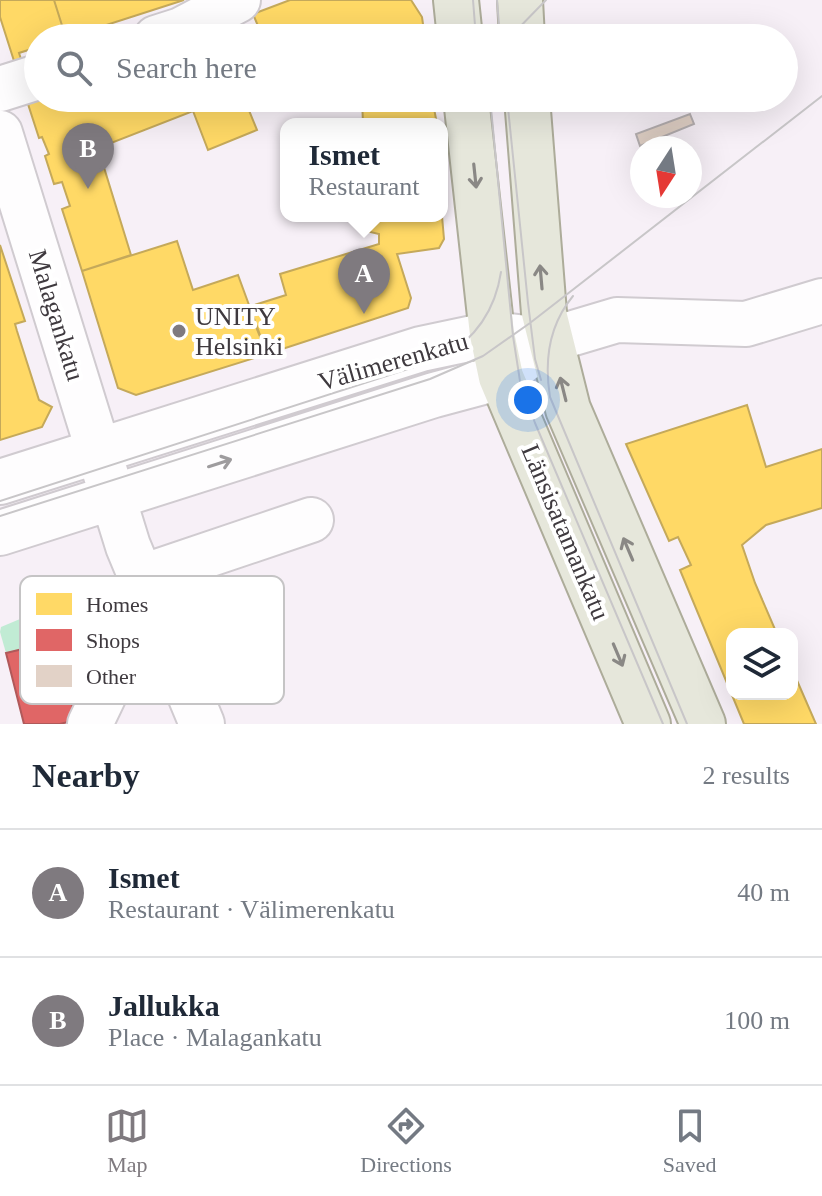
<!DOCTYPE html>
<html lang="en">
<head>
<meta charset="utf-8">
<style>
  :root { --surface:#fff; --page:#f6f6f7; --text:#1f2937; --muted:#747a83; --line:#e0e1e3; --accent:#7f7a7f }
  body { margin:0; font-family:Georgia,serif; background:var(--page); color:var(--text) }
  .controls { position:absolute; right:24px; bottom:24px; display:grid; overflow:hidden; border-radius:16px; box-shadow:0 8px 32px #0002 }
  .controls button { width:72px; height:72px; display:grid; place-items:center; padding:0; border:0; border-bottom:2px solid var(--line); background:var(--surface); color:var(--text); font:40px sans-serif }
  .compass { position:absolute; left:630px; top:136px; width:72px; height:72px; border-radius:50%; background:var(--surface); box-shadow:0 8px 32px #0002; rotate:192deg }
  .you { position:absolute; left:528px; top:400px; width:28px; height:28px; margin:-20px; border:6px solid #fff; border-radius:50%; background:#1a73e8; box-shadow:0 0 0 12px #1a73e833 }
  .badge { display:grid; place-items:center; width:52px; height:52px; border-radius:50%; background:var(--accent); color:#fff; font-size:26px; font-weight:700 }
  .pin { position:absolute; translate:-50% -66px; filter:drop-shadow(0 2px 4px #0008) }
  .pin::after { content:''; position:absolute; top:42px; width:28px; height:24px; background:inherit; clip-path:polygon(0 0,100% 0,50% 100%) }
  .popup { position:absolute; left:280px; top:118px; width:168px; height:104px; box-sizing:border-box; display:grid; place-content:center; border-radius:16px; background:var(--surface); filter:drop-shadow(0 2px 6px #0005); font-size:26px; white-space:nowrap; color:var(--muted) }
  .popup b { font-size:30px; color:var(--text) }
  .popup::after { content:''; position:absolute; left:50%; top:100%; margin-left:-16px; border:16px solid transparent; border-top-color:var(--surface) }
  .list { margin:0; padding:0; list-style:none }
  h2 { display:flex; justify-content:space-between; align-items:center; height:104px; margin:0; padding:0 32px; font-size:34px }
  h2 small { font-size:26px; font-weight:400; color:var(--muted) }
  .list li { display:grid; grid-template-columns:52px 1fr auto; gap:24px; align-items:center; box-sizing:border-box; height:128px; padding:0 32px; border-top:2px solid var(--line) }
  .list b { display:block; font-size:30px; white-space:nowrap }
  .list p { margin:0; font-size:26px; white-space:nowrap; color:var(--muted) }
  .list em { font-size:26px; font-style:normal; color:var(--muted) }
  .icon { flex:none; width:44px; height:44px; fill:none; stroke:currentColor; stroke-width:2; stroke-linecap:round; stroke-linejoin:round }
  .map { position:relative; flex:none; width:822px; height:724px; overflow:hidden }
  .search { position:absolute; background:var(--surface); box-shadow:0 8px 32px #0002; left:24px; right:24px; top:24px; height:88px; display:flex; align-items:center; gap:20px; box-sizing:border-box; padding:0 28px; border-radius:44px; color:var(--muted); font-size:30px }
  .sheet { height:360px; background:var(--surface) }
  nav { display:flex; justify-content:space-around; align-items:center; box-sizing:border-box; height:112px; border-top:2px solid var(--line); background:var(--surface); font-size:22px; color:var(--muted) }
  nav a { display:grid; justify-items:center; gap:4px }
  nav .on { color:var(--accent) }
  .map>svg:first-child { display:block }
  .green { fill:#c1ebd4 }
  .homes { fill:#ffd966; stroke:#c5a95a; stroke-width:2 }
  .shops { fill:#e06666; stroke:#b0595a; stroke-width:2 }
  .building { fill:#e2d2c7; stroke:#b6b0b1; stroke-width:2 }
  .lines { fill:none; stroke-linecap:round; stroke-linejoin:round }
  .minor-casing { stroke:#d0cbd0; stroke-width:48 }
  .major-casing { stroke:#adac9a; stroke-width:48 }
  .minor { stroke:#fefdfe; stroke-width:44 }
  .major { stroke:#e6e7db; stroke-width:44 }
  .tram { stroke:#c8c6c8; stroke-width:2 }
  .oneway { stroke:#8a8885 }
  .oneway2 { stroke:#9e9c9e }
  .poi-dot { fill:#7f7a7f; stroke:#fff; stroke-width:3 }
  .labels { text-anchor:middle; stroke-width:8; stroke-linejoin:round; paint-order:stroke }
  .street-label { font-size:26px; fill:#3f3a3f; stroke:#fff }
  .poi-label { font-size:26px; fill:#3f3a3f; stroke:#fff; text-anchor:start }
  .key { fill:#fff; stroke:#c5c4c5; stroke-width:2 }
  .key-label { font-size:22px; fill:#3f3a3f }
</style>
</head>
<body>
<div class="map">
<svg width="822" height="724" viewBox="0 0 822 724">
  <rect width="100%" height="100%" fill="#f7f0f7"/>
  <path class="green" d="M39,611L46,616L56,641L6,653L0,632L1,627Z"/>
  <path class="homes" d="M0,0H54L66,38H38V47L19,53L22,62L15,64L0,17Z
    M54,0H184L66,38Z
    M290,0H411L422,17L425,38H263L253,14Z
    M43,98H244L257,130L208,150L193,111L98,148L131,255L82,271L62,209L70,206L62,182L54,184L45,156L49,154L42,137L39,138L28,104Z
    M362,98H432L437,124H363Z
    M364,216H442L444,239L439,248L397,254L411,298L408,308L267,354L248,307L286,295L280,274L379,244V234L366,231Z
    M177,241L193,290L238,275L267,354L136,395L118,388L82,271Z
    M0,245L25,321L15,324L17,331L39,400L52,407L42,427L0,440Z
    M747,405L766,467L822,449V508L766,525L742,545L755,583L777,634H732V694H792V669L816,724H744L680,570L691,565L678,537L669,541L626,444Z"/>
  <path class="shops" d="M56,641L76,720L60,724H24L6,653Z"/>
  <path class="building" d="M690,114L694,124L640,146L636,134Z"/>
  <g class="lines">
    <g class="minor-casing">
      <path id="minor" d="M156,38L181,30L238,0
        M0,89L38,77
        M0,133L128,546L202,724
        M0,482L421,349L492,334L527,338
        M0,533L434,395L501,377L550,340L617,320L746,324L822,301
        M139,578L311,520
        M90,724L112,678L95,631L154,611"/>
    </g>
    <g class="major-casing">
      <path id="major" d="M456,0L460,38
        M520,0L522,38
        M466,98L492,334L501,377L648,724
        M527,98L544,313L568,409L703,724"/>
    </g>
    <use href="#minor" class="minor"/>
    <use href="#major" class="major"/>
    <path class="tram" d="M473,0L476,38
      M497,0L500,38
      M509,38L546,0
      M490,98L513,336L520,381L535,423L663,724
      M507,98L528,303L535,359L541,380
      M573,296C549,325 544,360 550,397L687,724
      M0,501L442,358C475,339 495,312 501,272
      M0,516L430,379L483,356L530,323L822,96"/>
  </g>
  <defs><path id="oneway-shaft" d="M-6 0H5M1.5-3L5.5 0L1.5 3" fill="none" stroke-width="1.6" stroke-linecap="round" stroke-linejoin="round" transform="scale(2)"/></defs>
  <g class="oneway">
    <use href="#oneway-shaft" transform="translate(475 176) rotate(84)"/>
    <use href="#oneway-shaft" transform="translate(541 277) rotate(-95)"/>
    <use href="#oneway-shaft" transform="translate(563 389) rotate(-104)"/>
    <use href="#oneway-shaft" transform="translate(628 549) rotate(-113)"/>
    <use href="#oneway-shaft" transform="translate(618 655) rotate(67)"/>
  </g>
  <use class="oneway2" href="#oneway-shaft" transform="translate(220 463) rotate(-18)"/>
  <circle class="poi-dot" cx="179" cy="331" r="8"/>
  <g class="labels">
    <g class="street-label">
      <text transform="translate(57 315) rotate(73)" y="9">Malagankatu</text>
      <text transform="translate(393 361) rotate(-16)" y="9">Välimerenkatu</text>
      <text transform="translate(566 532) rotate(67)" y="9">Länsisatamankatu</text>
    </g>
    <g class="poi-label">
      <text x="195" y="325">UNITY<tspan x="195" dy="30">Helsinki</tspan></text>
    </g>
  </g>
  <rect x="20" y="576" width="264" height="128" rx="12" class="key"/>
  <rect x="36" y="593" width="36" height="22" fill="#ffd966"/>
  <rect x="36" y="629" width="36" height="22" fill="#e06666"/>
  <rect x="36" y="665" width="36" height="22" fill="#e2d2c7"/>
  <g class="key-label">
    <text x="86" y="612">Homes</text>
    <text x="86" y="648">Shops</text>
    <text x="86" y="684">Other</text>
  </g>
</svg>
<div class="controls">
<button><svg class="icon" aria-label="layers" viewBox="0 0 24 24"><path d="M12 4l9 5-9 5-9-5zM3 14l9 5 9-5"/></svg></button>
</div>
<svg class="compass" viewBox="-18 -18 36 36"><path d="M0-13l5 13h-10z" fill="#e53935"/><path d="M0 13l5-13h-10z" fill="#747a83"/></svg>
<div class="you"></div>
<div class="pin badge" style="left:364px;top:314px">A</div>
<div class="popup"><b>Ismet</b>Restaurant</div>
<div class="pin badge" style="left:88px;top:189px">B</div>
<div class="search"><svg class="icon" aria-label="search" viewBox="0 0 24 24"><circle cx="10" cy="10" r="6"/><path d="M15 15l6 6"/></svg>Search here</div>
</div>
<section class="sheet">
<h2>Nearby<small>2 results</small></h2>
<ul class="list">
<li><span class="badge">A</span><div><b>Ismet</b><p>Restaurant · Välimerenkatu</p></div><em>40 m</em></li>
<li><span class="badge">B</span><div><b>Jallukka</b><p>Place · Malagankatu</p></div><em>100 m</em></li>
</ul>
</section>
<nav>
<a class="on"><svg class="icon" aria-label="map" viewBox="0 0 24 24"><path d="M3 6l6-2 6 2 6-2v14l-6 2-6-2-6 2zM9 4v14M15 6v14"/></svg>Map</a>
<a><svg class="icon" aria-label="directions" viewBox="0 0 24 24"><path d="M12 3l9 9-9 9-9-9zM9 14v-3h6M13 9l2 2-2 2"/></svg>Directions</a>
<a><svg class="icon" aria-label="saved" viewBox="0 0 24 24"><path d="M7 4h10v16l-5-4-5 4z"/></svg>Saved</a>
</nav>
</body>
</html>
